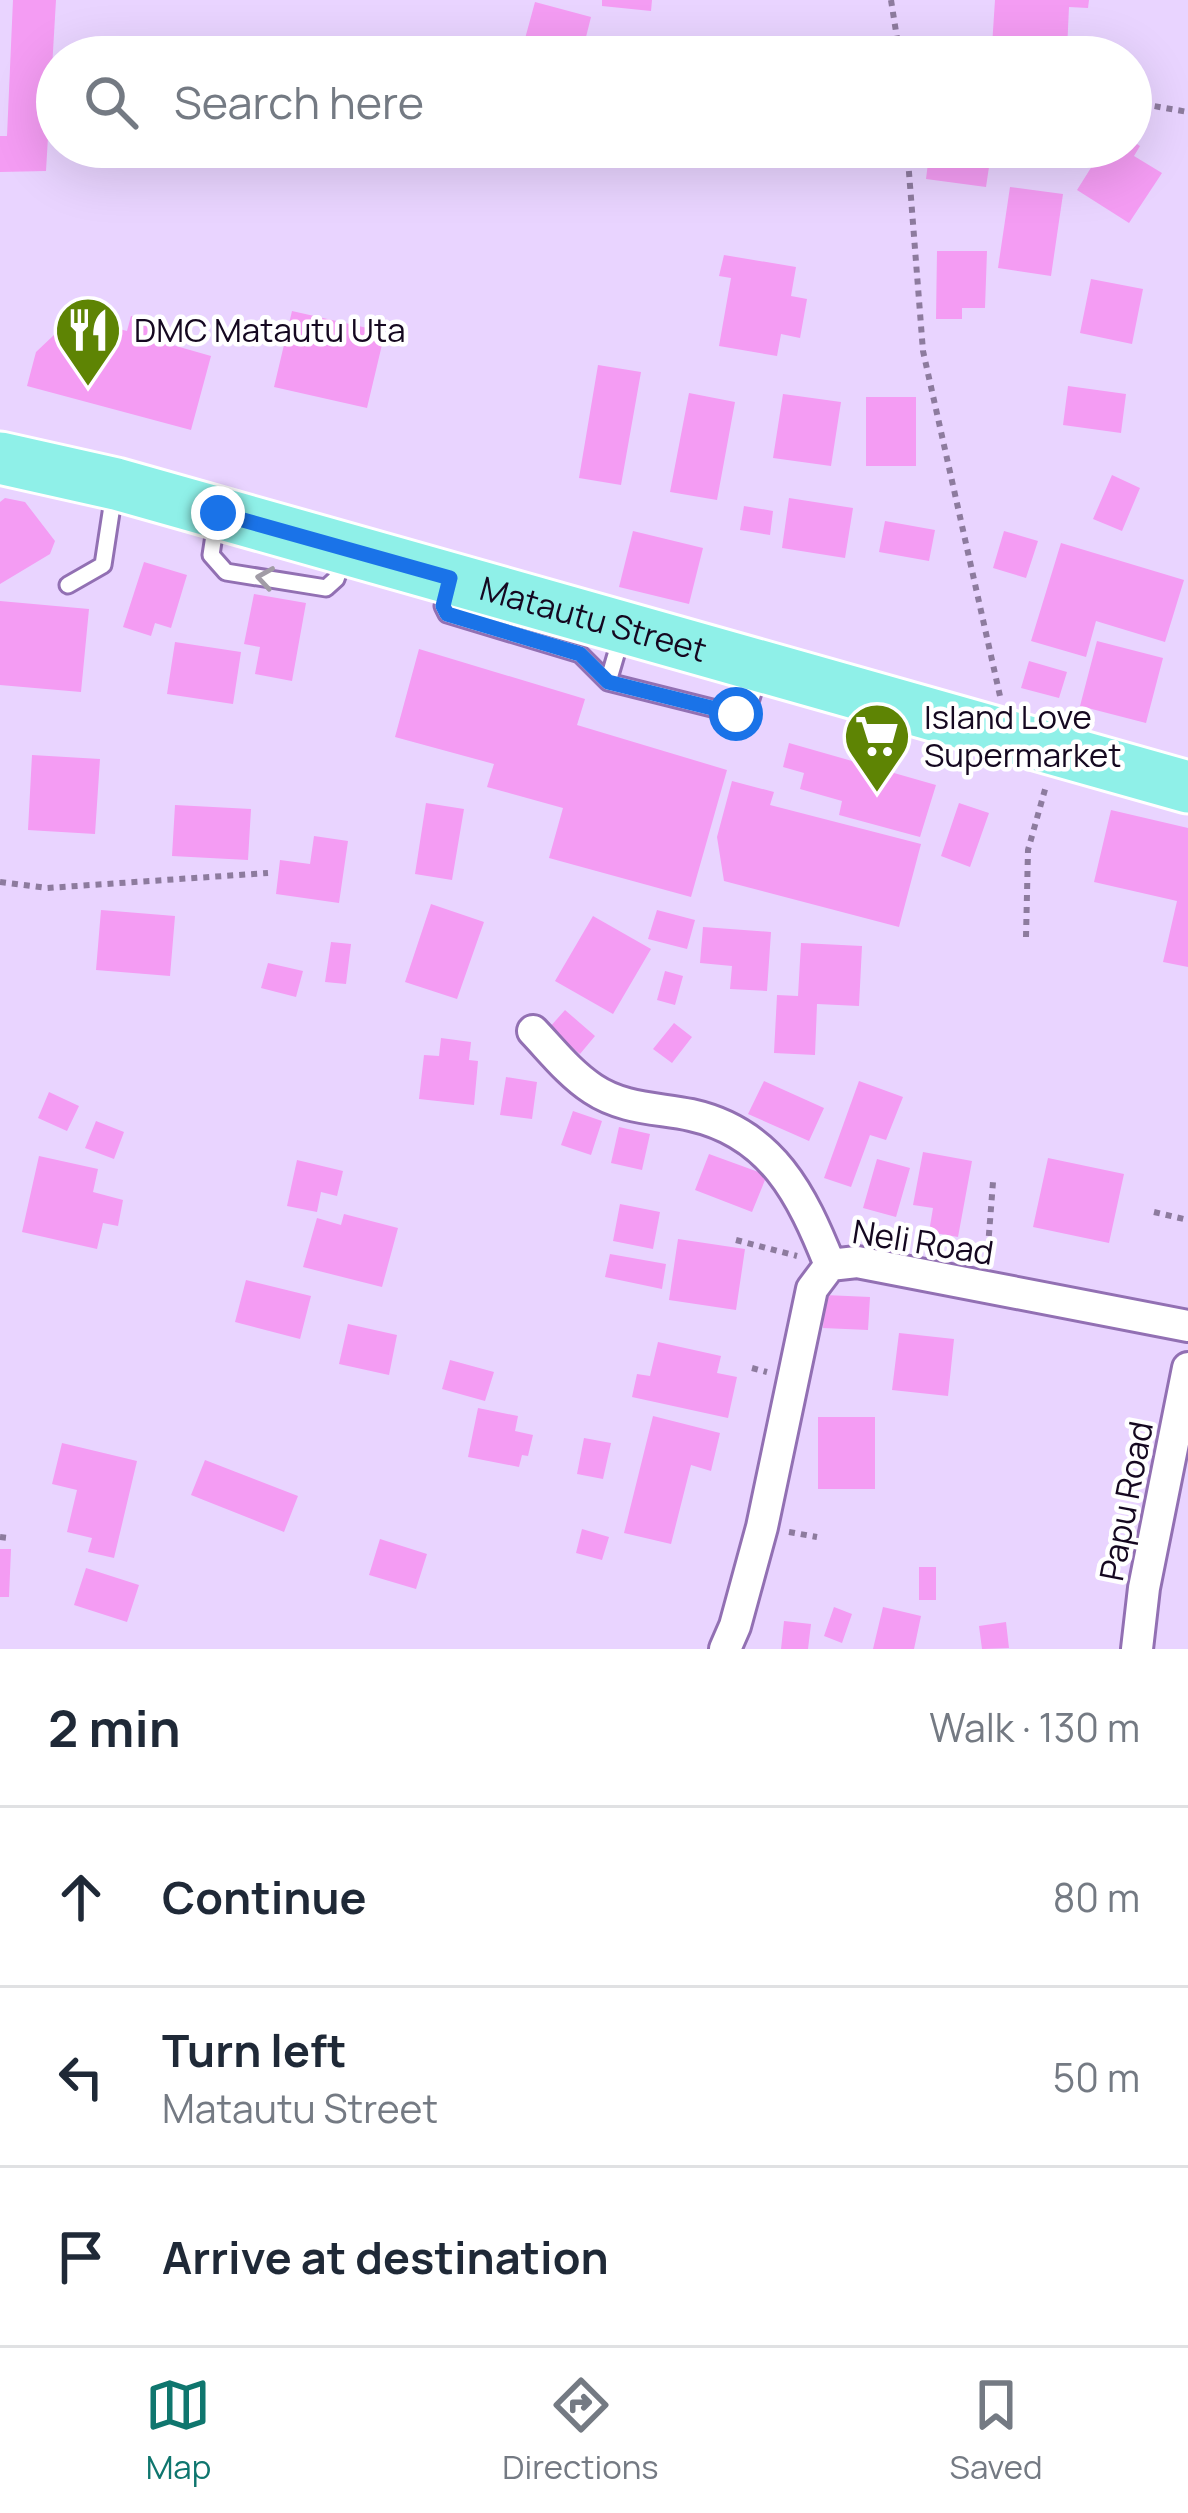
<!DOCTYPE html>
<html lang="en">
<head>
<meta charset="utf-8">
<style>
  :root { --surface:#fff; --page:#f2f2f3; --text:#1f2937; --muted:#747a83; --line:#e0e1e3; --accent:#0f766e }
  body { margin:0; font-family:Manrope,sans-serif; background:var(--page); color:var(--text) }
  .stop { position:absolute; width:36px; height:36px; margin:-27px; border:9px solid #1a73e8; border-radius:50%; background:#fff }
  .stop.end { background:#1a73e8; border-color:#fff; box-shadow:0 3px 12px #0008 }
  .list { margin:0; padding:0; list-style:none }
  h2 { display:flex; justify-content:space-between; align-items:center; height:156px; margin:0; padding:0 48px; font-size:51px }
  h2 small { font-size:39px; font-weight:400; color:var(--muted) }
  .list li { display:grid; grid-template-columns:78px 1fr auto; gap:36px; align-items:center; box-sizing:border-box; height:180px; padding:0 48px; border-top:3px solid var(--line) }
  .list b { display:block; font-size:45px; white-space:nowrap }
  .list p { margin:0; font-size:39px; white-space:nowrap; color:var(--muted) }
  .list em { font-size:39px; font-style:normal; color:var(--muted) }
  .icon { flex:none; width:66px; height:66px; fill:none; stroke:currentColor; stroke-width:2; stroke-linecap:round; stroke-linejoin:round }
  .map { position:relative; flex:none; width:1188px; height:1649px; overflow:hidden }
  .search { position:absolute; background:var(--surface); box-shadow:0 12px 48px #0002; left:36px; right:36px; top:36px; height:132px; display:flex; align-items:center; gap:30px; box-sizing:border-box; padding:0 42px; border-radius:66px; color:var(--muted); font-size:45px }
  .sheet { height:696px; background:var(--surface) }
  nav { display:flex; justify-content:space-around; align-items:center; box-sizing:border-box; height:168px; border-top:3px solid var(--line); background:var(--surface); font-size:33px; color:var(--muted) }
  nav a { display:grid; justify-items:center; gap:6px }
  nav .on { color:var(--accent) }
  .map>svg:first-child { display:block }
  .building { fill:#f49cf3 }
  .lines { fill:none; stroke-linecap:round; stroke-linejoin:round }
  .service-casing { stroke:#9270b3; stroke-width:21 }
  .minor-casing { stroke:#9270b3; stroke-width:36 }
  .primary-casing { stroke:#fff; stroke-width:57 }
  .path { stroke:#8d7b9e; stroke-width:6; stroke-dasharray:6 6; stroke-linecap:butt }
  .service { stroke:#fff; stroke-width:15 }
  .minor { stroke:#fff; stroke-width:30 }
  .primary { stroke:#8ff0e8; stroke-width:51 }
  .oneway { stroke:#a19ca6 }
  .route { stroke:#1a73e8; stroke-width:15 }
  .labels { text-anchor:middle; stroke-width:9; stroke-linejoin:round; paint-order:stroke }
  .poi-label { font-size:33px; fill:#150820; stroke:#fff; text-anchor:start }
  .street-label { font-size:33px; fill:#150820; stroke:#fff }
</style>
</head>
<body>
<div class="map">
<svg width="1188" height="1649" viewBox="0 0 1188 1649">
  <rect width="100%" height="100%" fill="#e9d4ff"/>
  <path class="building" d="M13,0H56L46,171L0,172V136H7Z
    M602,0H652L651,11L602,6Z
    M995,0H1089L1088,8L1069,7L1067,50L992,46Z
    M535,2L591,17L586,37L642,52L641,57H520Z
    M1131,140L1140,146L1134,156L1162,173L1129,223L1077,190L1104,147H1131Z
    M930,147H992L986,187L926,179Z
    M1010,187L1063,194L1051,276L998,268Z
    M937,251H987L985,308H962V319H936Z
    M724,255L796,267L791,296L807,299L800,338L781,334L777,356L719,346L731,278L719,276Z
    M1091,279L1143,289L1132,344L1080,333Z
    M292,311L385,332L367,408L274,387Z
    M131,316L159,323L155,340L211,356L191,430L27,386L36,352L73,317L127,331Z
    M598,365L641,372L621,485L579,478Z
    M1068,386L1126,394L1121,433L1063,425Z
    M689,393L735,402L717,500L670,492Z
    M783,394L841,402L831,466L773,458Z
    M866,397H916V466H866Z
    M1112,475L1140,488L1122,531L1093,519Z
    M5,498L25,502L55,541L50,554L0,584V502Z
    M789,498L853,508L845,558L782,548Z
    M744,506L773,511L770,535L740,530Z
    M885,521L935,530L929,561L879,552Z
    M633,531L703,548L689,604L619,587Z
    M1004,531L1038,541L1026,578L993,568Z
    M1061,543L1184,580L1165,642L1096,621L1086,657L1031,641Z
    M144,562L187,575L171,628L155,623L151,636L123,627Z
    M254,594L306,603L292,681L255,674L260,647L244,644Z
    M0,601L89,609L81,692L0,685Z
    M1097,641L1163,658L1146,723L1080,706Z
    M175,642L241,652L233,704L167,694Z
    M419,649L585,699L577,725L727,770L691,897L549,858L563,808L487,787L494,764L395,737Z
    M1029,661L1067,672L1059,698L1021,688Z
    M789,743L936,785L920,837L839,815L842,801L800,789L804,773L783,767Z
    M32,755L100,759L95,834L28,830Z
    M732,781L774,792L770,805L921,844L899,927L724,881L717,837Z
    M426,803L464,809L452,880L415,874Z
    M959,803L989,813L970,867L941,856Z
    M175,805L251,809L248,860L172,856Z
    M1111,810L1188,828V967L1163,962L1177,901L1094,882Z
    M314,836L348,841L339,903L276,894L280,860L310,864Z
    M431,904L484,922L457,999L405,982Z
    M101,910L175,916L170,976L96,970Z
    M657,910L695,920L687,949L648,939Z
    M593,916L651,949L613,1014L555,981Z
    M703,927L771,932L767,991L730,989L732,966L700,963Z
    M331,942L351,944L346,984L325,982Z
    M801,943L862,946L859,1006L817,1004L815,1055L774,1053L777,995L798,996Z
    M268,963L303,971L296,997L261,988Z
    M665,971L683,976L675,1005L657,1000Z
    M565,1010L595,1036L580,1054L549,1028Z
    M674,1023L692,1037L672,1063L653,1049Z
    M441,1038L471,1042L469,1060L478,1061L474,1105L419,1099L424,1055L439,1056Z
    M506,1077L537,1082L532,1119L500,1115Z
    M764,1081L824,1108L809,1141L748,1114Z
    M859,1081L903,1097L886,1140L870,1135L851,1187L824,1178Z
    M49,1092L79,1106L67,1131L38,1118Z
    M573,1111L602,1121L591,1155L561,1145Z
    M96,1121L124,1132L114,1159L85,1148Z
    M619,1127L650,1134L642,1170L611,1163Z
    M923,1152L972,1161L958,1237L929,1232L933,1208L913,1205Z
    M709,1154L767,1175L752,1212L695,1190Z
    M39,1156L98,1169L93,1192L123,1200L118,1226L103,1223L97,1249L22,1232Z
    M1048,1158L1124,1174L1109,1243L1033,1227Z
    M877,1159L910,1168L896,1217L863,1208Z
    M297,1160L343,1171L337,1196L321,1192L317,1212L287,1206Z
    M620,1204L660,1212L653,1249L613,1241Z
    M344,1214L398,1228L382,1287L303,1267L317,1218L341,1225Z
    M678,1239L745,1249L736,1310L669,1300Z
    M610,1254L666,1264L662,1289L605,1277Z
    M246,1280L311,1296L300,1339L235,1322Z
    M825,1295L870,1297L868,1330L823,1328Z
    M348,1324L397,1335L389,1375L339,1364Z
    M899,1333L954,1339L948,1396L892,1390Z
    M658,1342L721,1356L717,1373L737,1377L728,1418L632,1397L637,1374L650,1376Z
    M450,1360L494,1372L485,1401L442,1389Z
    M478,1408L518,1416L515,1431L533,1435L528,1456L522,1455L519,1467L468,1457Z
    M653,1416L720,1433L711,1471L691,1465L671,1544L624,1533Z
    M818,1417H875V1489H818Z
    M584,1438L611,1443L603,1479L577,1474Z
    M62,1443L137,1461L114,1558L88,1552L92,1538L67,1532L77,1490L52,1484Z
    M205,1460L298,1496L284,1532L191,1495Z
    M582,1529L609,1537L602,1560L576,1553Z
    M380,1539L427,1554L416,1589L369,1575Z
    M0,1549H11L9,1597H0Z
    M919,1567H936V1600H919Z
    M86,1568L139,1585L127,1622L74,1605Z
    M834,1607L852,1614L842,1643L824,1636Z
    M883,1607L921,1616L914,1649H873Z
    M784,1621L811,1624L808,1649H781Z
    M1006,1622L1009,1648L982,1649L979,1626Z"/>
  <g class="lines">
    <g class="service-casing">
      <path id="service" d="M216,522L211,555L226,572L326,588L336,579L345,553
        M448,584L443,606L447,614L580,654L608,682L736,714L751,699L759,673
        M68,585L103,565L114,493
        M608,682L622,634"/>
    </g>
    <g class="minor-casing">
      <path id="minor" d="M533,1031C552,1051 570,1074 593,1089C623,1109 657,1108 691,1115C772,1133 802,1195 830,1265
        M830,1265L857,1262L1188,1326
        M725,1649L735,1626L762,1527L812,1289L830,1265
        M1137,1649L1144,1588L1188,1368"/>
    </g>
    <g class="primary-casing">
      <g id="primary">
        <path id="s1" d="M0,458L116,484L1188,787"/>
      </g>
    </g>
    <path class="path" d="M891,0L900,57
      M1131,102L1188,112
      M907,147L923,351L1000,696
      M0,882L47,888L268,873
      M1026,937L1028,850L1046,786
      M1154,1212L1188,1220
      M736,1240L797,1256
      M987,1260L993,1182
      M752,1368L767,1372
      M789,1532L817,1537
      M0,1537L9,1538"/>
    <use href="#service" class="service"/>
    <use href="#minor" class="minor"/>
    <use href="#primary" class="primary"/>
  </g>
  <defs><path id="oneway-chevron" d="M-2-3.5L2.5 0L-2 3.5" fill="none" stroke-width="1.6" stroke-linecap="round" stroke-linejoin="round" transform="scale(3)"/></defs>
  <use class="oneway" href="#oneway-chevron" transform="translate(265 578) rotate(-171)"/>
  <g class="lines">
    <path class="route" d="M218,513L450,578L443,606L447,614L580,654L608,682L736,714"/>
  </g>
  <defs>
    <g id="restaurant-pin" transform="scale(3.45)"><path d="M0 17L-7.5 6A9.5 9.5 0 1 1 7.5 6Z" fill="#5e8404" stroke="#fff"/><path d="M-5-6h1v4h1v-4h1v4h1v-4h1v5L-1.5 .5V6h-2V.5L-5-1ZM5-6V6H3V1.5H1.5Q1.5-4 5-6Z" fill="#fff"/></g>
    <g id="supermarket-pin" transform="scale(3.45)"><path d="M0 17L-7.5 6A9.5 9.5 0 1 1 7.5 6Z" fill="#5e8404" stroke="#fff"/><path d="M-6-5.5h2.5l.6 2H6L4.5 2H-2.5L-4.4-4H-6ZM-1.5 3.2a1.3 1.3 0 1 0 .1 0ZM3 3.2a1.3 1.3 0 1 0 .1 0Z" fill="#fff"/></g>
  </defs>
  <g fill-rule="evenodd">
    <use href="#restaurant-pin" x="88" y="330"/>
    <use href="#supermarket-pin" x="877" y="736"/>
  </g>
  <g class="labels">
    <g class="poi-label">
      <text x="134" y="342">DMC Matautu Uta</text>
      <text x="924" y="729">Island Love<tspan x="924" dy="38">Supermarket</tspan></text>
    </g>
    <g class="street-label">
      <text dy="12" stroke="none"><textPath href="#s1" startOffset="615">Matautu Street</textPath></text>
      <text transform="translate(923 1242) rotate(9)" y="12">Neli Road</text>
      <text transform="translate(1126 1501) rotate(-79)" y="12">Papu Road</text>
    </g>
  </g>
</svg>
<div class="stop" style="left:736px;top:714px"></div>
<div class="stop end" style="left:218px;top:513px"></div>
<div class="search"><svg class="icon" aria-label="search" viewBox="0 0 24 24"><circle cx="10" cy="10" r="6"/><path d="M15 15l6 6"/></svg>Search here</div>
</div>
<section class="sheet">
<h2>2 min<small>Walk · 130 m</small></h2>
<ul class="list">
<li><svg class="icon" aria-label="ahead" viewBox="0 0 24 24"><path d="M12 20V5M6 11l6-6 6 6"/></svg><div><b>Continue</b></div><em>80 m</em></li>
<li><svg class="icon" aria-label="left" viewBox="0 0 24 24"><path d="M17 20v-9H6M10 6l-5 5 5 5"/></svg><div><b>Turn left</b><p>Matautu Street</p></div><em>50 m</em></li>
<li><svg class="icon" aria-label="arrive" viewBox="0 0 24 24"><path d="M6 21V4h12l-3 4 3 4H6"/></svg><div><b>Arrive at destination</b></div></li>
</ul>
</section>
<nav>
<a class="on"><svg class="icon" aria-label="map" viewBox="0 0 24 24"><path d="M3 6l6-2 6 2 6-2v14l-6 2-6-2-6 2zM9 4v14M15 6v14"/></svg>Map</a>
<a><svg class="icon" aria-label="directions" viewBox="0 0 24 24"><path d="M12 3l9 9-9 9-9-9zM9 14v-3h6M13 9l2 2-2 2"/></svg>Directions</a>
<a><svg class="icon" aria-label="saved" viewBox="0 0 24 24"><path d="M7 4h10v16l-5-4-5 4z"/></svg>Saved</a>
</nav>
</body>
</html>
